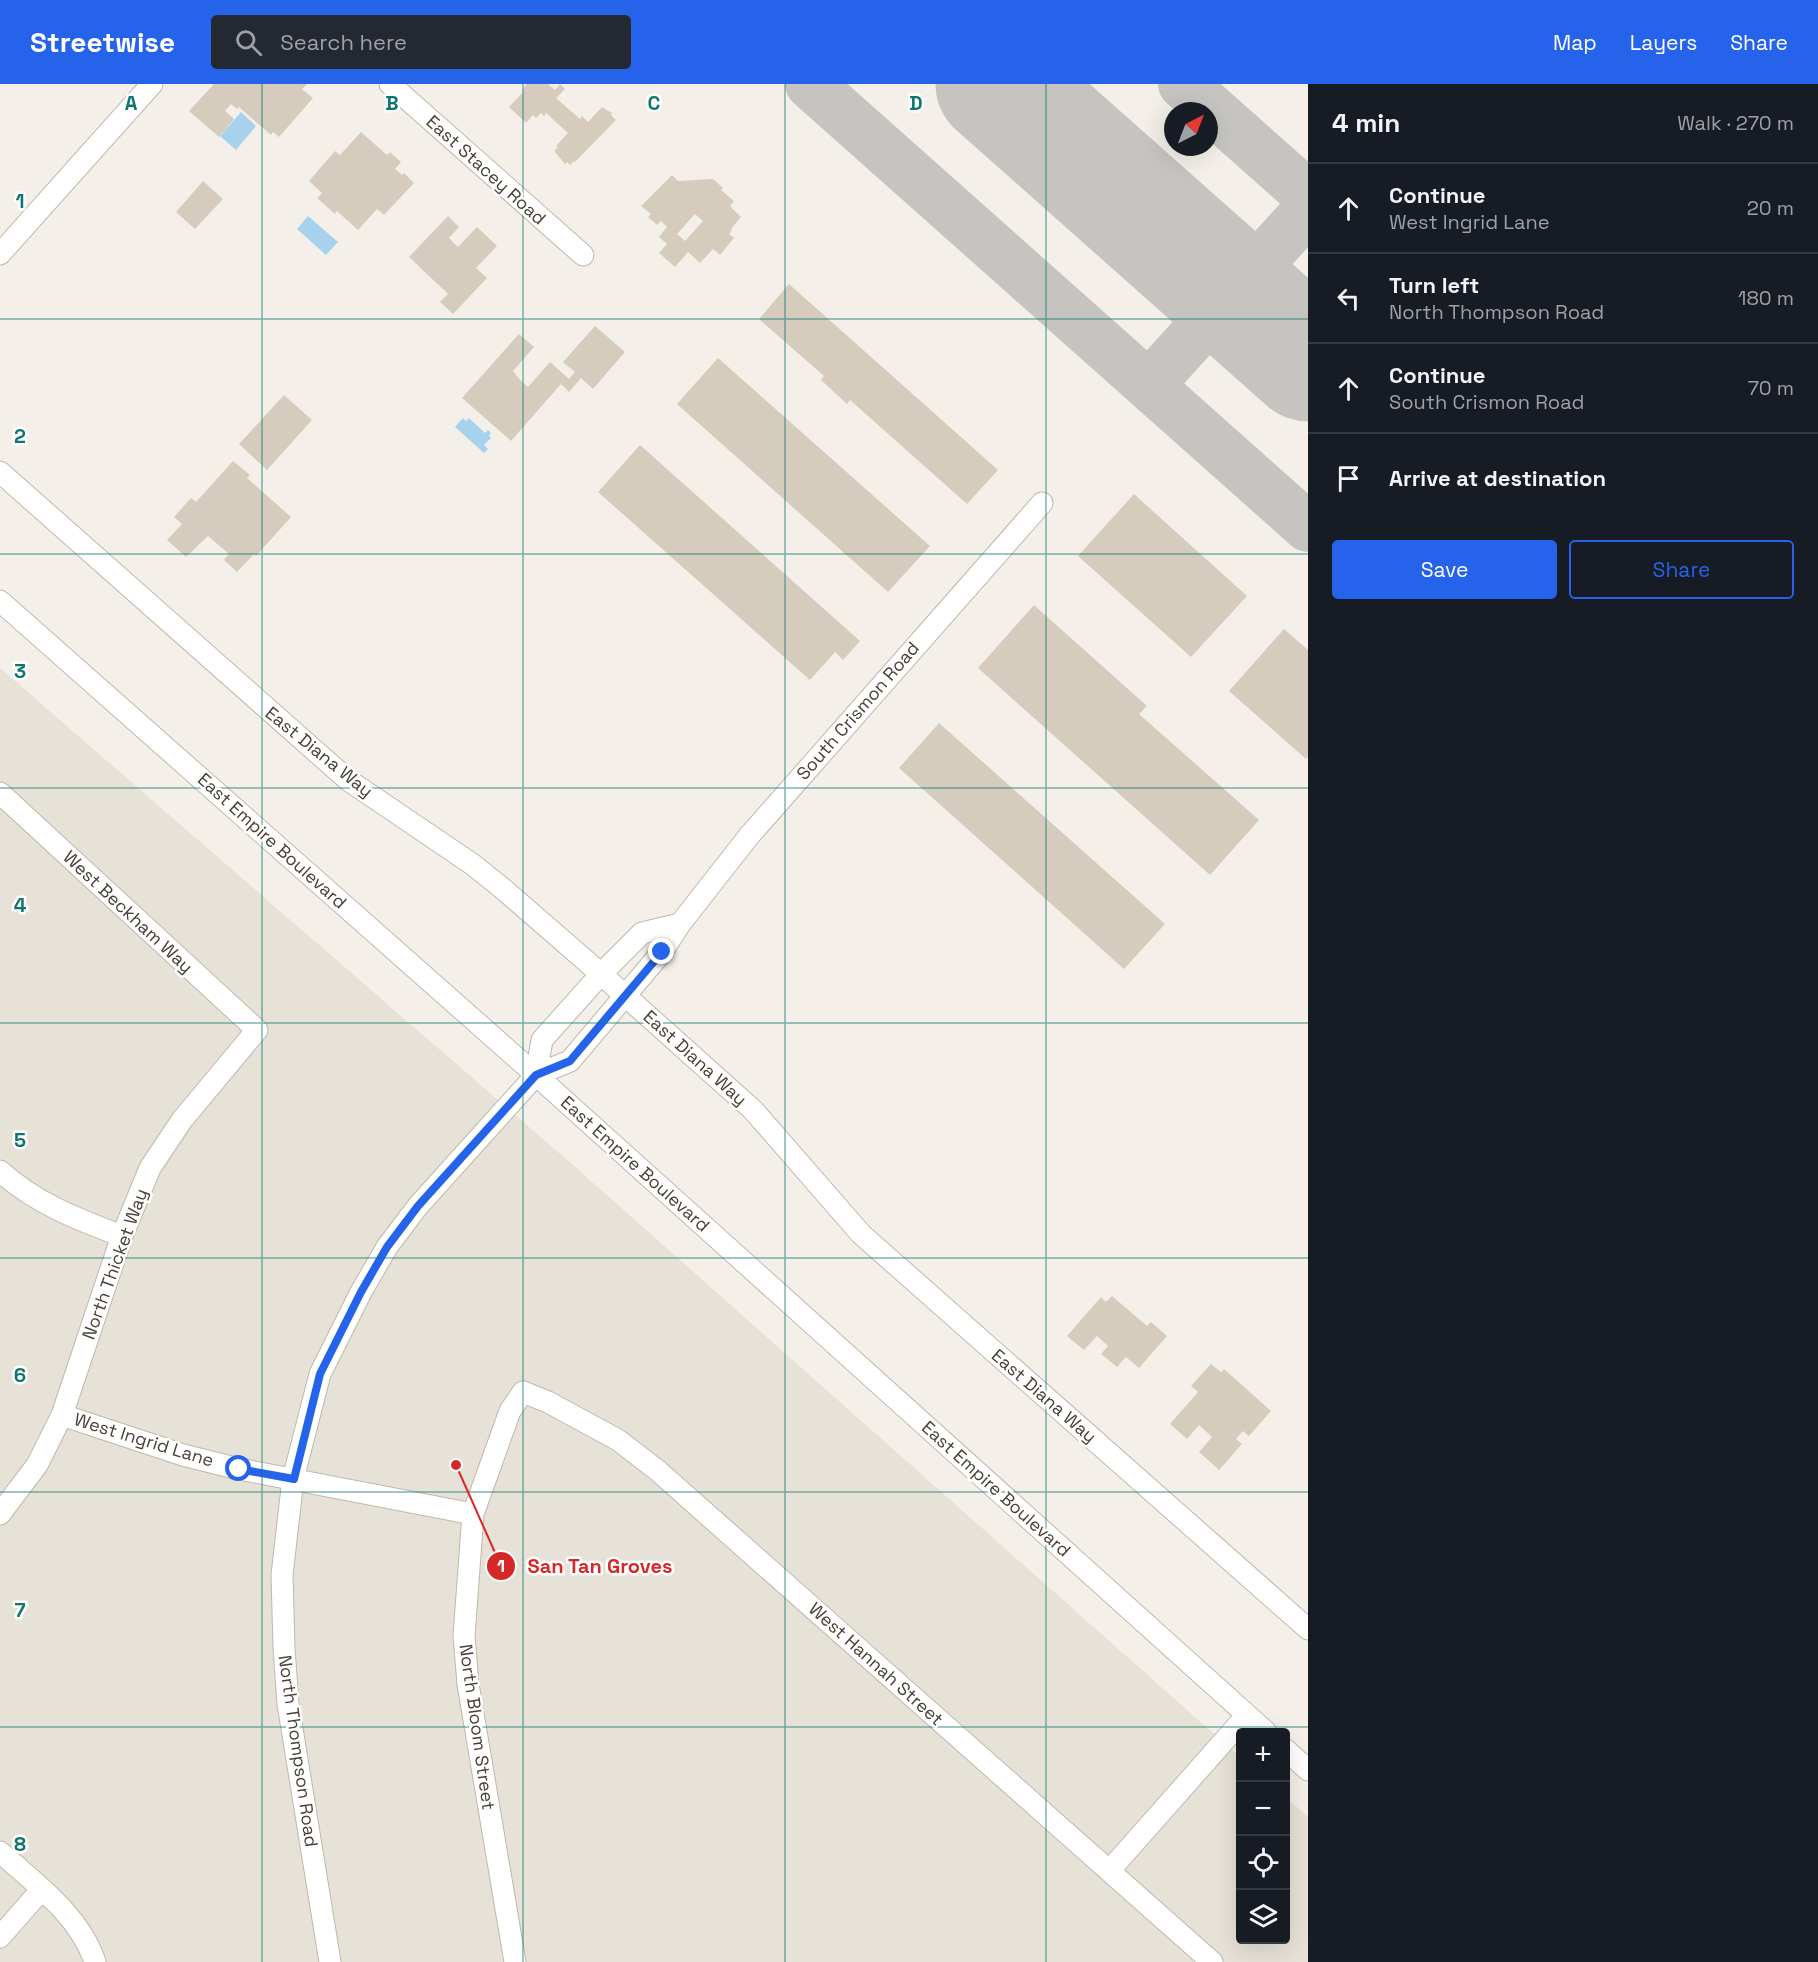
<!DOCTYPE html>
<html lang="en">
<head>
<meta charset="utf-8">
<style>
  :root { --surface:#171b24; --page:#242831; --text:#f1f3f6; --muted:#9ea1a6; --line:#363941; --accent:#2563eb }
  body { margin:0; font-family:"Space Grotesk",sans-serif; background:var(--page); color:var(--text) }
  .controls { position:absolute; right:18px; bottom:18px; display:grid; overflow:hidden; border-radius:6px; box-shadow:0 6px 24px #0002 }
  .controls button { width:54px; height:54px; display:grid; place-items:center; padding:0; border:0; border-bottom:2px solid var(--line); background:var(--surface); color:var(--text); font:30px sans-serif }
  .compass { position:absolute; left:1164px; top:18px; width:54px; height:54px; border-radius:50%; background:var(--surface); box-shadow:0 6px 24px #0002; rotate:42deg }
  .stop { position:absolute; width:18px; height:18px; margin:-14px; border:4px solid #2563eb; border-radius:50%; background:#fff }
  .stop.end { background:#2563eb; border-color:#fff; box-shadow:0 2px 6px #0008 }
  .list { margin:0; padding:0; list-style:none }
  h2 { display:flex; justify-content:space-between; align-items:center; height:78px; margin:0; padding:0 24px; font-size:26px }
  h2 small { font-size:20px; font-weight:400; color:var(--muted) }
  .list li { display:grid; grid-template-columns:39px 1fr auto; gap:18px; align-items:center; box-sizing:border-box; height:90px; padding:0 24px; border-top:2px solid var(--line) }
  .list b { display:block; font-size:22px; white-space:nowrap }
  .list p { margin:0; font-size:20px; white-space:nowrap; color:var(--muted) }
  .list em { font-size:20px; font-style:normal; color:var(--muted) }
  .actions { display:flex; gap:12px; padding:18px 24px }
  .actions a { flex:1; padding:14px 0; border:2px solid var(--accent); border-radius:6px; text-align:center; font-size:21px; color:var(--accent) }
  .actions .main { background:var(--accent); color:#fff }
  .icon { flex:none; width:33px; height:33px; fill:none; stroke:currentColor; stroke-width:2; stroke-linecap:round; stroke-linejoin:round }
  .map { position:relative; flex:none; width:1308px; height:1878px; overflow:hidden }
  header { display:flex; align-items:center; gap:36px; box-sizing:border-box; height:84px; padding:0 30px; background:var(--accent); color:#fff }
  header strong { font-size:28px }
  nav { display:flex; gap:33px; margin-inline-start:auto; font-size:21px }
  .search { width:420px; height:54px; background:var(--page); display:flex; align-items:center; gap:15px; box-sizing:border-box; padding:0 21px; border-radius:6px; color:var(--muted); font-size:22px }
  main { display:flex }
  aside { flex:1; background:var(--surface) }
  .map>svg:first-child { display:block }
  .residential { fill:#e7e2d7 }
  .water { fill:#a7d2ee }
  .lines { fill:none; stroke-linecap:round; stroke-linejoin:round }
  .taxiway { stroke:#c6c4c0; stroke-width:50 }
  .runway { stroke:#c6c4c0; stroke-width:123 }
  .building { fill:#d5ccbe; fill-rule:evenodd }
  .minor-casing { stroke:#bfb8ab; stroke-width:23 }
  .minor { stroke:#fff; stroke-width:21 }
  .route { stroke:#2563eb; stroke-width:8 }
  .grid { fill:none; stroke:#0f766e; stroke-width:1.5; stroke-opacity:0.55 }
  .labels { text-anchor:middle; stroke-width:5; stroke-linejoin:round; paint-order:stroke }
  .street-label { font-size:18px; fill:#474137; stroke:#fff }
  .grid-label { font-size:20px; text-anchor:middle; font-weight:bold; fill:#0f766e; stroke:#fff; stroke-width:5; stroke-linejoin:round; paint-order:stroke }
  .leader { fill:none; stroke:#d62828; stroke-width:2 }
  .callout-dot { fill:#d62828; stroke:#fff; stroke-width:2 }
  .mark-label { font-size:18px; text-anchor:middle; font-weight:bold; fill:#fff }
  .callout-label { font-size:20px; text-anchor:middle; font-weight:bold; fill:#d62828; stroke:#fff; stroke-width:5; stroke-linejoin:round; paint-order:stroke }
</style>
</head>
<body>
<header>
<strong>Streetwise</strong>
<div class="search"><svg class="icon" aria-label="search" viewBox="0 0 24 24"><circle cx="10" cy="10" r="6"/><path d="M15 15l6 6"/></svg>Search here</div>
<nav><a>Map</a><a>Layers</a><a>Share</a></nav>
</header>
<main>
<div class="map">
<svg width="1308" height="1878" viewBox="0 0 1308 1878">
  <rect width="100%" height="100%" fill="#f4f0e9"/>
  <path class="residential" d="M0,584L582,1089L1240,1673V1856H1286V1713L1308,1733V1878H0Z"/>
  <path class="water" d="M241,28L256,42L236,66L220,52Z
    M308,132L338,158L326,171L297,145Z
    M463,334L466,337L469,334L485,349L488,346L491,349L489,352L491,354L484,361L488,365L484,369L455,343Z"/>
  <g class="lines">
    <path class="taxiway" d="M810,0L1308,443
      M1183,0L1308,111
      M1149,301L1308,126"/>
    <path class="runway" d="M997,0L1308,276"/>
  </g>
  <path class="building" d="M214,0H307L302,5L313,14L279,53L273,48L271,51L239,23L237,25L231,20L225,27L234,35L219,53L189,27Z
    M527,0H548L555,6L560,0L565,5L556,14L580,35L582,32L588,38L602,23L612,29L611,31L616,36L575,78L574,77L570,81L567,78L565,80L554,67L558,63L556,62L568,49L546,29L544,32L541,29L536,34L533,31L526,39L509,23L524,7L522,6Z
    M361,48L387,71L390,68L401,78L395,85L402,91L404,89L414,99L384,131L377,125L358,146L337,127L335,130L317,114L322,109L309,97L335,67L340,71Z
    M672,91L678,97L713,95L723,104L721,106L734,117L730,122L741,133L731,145L732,146L729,150L734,154L720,171L713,165L700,179L688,168L675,183L659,169L667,160L659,153L667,143L661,137L657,141L648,133L651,130L641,122ZM695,130L703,137L685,157L677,150Z
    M203,97L223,115L195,145L176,128Z
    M448,132L459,143L449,154L458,163L477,143L497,162L476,184L487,194L453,230L440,218L448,210L409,173Z
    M789,200L998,386L967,420L850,316L847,320L821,296L824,292L759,235Z
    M595,242L625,268L593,305L581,294L569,308L561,300L511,357L462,314L519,250L534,263L513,287L520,296L528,303L550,278L569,295L575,288L563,278Z
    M718,274L930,462L888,508L677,320Z
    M284,311L312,336L267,386L239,360Z
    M640,361L860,557L843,576L835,568L810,596L598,408Z
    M233,377L250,391L247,394L291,433L256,472L254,470L237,488L224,476L229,470L208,452L186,473L167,456L182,440L174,433L191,414L196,418Z
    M1134,410L1247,512L1191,573L1078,472Z
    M1034,521L1147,622L1139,630L1259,736L1210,791L978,584Z
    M1284,545L1308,566V673L1306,675L1229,607Z
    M939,639L1165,840L1124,885L899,684Z
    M1112,1212L1147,1242L1151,1238L1167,1252L1139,1284L1126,1273L1117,1283L1101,1270L1108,1262L1097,1252L1084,1266L1067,1252L1101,1213L1106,1218Z
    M1211,1280L1221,1288L1224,1285L1271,1327L1249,1352L1243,1347L1236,1355L1242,1360L1219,1386L1199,1368L1212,1353L1199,1341L1187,1355L1170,1340L1198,1308L1191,1302Z"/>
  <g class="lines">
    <g class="minor-casing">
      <path id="minor" d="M390,0L583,171
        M0,170L152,0
        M0,388L348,696L472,780L502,804L601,890L753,1026L861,1150L1308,1545
        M0,517L536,991L1266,1648
        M0,709L257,946L182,1036L150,1084L122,1152L62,1331L37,1381L0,1430
        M536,991L542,956L601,890L642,849L680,840
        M0,1087C35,1119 79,1136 122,1152
        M62,1331L183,1371L239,1385L473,1430
        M1286,1666L1308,1686
        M0,1768C35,1799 80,1832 95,1878
        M1109,1787L1247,1631
        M0,1853L42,1805
        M330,1878L288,1620L284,1564L282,1491L293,1395L320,1290L361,1208L387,1163L418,1122L536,991L570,977L662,868L680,840L749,752L1042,419
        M515,1878L468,1600L464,1552L473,1430L510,1327L523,1308L548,1318L618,1356L657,1386L1212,1878"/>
    </g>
    <use href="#minor" class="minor"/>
  </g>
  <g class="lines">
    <path class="route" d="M239,1385L294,1395L320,1290L361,1208L387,1163L418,1122L536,991L570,977L662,868"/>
  </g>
  <path class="grid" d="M262,0V1878M523,0V1878M785,0V1878M1046,0V1878M0,235H1308M0,470H1308M0,704H1308M0,939H1308M0,1174H1308M0,1408H1308M0,1643H1308"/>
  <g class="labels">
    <g class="street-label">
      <text transform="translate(486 86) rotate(42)" y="6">East Stacey Road</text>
      <text transform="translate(858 627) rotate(-49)" y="6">South Crismon Road</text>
      <text transform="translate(319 668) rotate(39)" y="6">East Diana Way</text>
      <text transform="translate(272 757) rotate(42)" y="6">East Empire Boulevard</text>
      <text transform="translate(128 828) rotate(43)" y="6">West Beckham Way</text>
      <text transform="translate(695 974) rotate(42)" y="6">East Diana Way</text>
      <text transform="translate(635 1080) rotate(42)" y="6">East Empire Boulevard</text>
      <text transform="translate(115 1180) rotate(-70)" y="6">North Thicket Way</text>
      <text transform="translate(1044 1312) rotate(41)" y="6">East Diana Way</text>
      <text transform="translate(144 1356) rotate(17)" y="6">West Ingrid Lane</text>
      <text transform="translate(996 1405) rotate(42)" y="6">East Empire Boulevard</text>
      <text transform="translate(876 1580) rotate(42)" y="6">West Hannah Street</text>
      <text transform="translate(477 1643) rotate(82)" y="6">North Bloom Street</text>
      <text transform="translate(298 1667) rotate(82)" y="6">North Thompson Road</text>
    </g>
  </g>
  <g class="grid-label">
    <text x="131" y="26">A</text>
    <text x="392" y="26">B</text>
    <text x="654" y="26">C</text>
    <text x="916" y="26">D</text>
    <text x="20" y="124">1</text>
    <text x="20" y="359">2</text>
    <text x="20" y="594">3</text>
    <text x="20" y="828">4</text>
    <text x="20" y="1063">5</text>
    <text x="20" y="1298">6</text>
    <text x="20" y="1533">7</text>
    <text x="20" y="1767">8</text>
  </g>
  <path class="leader" d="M456 1381L501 1482"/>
  <g class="callout-dot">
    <circle cx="456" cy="1381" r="6"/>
    <circle cx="501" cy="1482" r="15"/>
  </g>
  <g class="mark-label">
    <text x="501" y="1488">1</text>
  </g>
  <g class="callout-label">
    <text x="600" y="1489">San Tan Groves</text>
  </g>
</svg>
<div class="controls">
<button>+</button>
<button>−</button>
<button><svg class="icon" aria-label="locate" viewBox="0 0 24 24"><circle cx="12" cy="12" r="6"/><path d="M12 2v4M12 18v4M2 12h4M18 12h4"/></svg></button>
<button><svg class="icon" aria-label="layers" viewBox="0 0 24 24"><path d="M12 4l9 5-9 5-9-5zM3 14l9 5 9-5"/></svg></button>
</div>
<svg class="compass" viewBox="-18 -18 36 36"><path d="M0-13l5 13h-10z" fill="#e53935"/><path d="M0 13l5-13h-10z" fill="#9ea1a6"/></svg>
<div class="stop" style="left:239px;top:1385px"></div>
<div class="stop end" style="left:662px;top:868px"></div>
</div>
<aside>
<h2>4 min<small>Walk · 270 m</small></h2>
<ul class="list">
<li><svg class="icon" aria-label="ahead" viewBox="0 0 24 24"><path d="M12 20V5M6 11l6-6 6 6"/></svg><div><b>Continue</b><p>West Ingrid Lane</p></div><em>20 m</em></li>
<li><svg class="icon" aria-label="left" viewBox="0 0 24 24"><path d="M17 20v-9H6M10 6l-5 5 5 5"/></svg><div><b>Turn left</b><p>North Thompson Road</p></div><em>180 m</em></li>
<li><svg class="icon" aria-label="ahead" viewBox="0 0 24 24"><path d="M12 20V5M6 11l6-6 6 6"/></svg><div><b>Continue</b><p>South Crismon Road</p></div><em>70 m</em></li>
<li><svg class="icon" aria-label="arrive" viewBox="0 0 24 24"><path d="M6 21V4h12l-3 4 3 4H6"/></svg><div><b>Arrive at destination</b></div></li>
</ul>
<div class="actions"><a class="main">Save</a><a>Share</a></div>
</aside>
</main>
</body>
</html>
